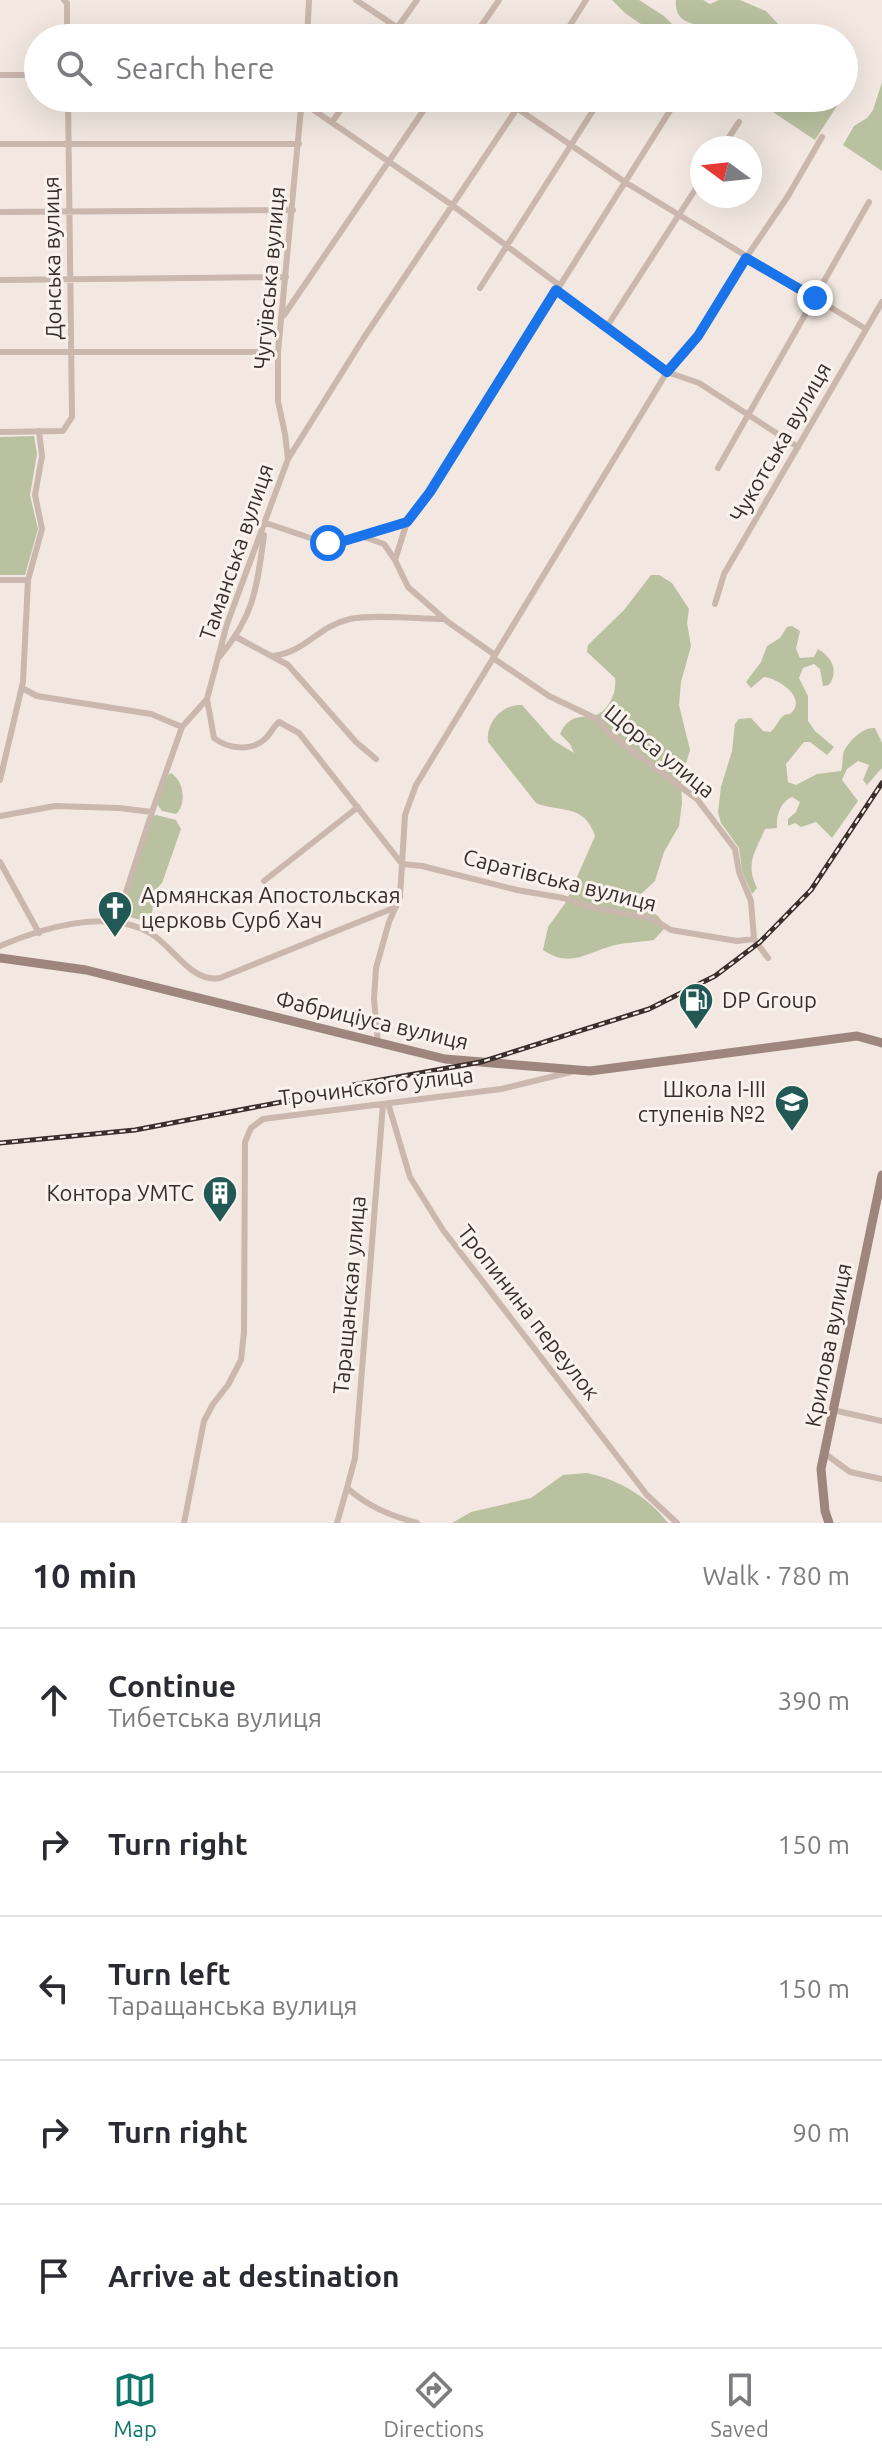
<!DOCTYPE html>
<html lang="en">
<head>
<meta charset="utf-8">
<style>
  :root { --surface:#fff; --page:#f7f7f7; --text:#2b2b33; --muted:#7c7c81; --line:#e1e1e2; --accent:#0f766e }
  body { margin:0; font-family:Ubuntu,sans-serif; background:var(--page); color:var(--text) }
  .compass { position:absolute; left:690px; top:136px; width:72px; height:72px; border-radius:50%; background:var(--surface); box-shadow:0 8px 32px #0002; rotate:285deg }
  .stop { position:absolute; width:24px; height:24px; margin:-18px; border:6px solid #1a73e8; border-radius:50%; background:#fff }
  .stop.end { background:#1a73e8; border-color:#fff; box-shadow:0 2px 8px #0008 }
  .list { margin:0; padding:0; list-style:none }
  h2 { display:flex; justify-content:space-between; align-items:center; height:104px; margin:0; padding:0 32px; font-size:34px }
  h2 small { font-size:26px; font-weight:400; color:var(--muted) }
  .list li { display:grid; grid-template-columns:52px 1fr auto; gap:24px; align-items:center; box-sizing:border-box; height:144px; padding:0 32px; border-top:2px solid var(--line) }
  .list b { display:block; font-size:30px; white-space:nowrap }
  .list p { margin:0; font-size:26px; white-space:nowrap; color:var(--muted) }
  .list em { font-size:26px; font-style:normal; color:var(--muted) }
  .icon { flex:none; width:44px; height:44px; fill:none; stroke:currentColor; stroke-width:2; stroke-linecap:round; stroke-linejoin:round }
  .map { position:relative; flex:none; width:882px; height:1523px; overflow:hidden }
  .search { position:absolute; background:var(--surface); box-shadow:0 8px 32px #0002; left:24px; right:24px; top:24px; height:88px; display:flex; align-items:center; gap:20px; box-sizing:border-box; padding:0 28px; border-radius:44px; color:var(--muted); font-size:30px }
  .sheet { height:824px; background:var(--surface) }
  nav { display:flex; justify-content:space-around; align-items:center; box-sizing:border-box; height:112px; border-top:2px solid var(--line); background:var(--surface); font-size:22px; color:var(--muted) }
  nav a { display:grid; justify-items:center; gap:4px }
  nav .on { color:var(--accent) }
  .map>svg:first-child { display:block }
  .green { fill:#bac1a1 }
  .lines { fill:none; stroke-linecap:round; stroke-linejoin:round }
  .minor { stroke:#cab7ad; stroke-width:6 }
  .secondary { stroke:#9e867e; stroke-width:9 }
  .rail-casing { stroke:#392e2b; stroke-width:5 }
  .rail { stroke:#faf3ed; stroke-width:2; stroke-dasharray:6; stroke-linecap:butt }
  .route { stroke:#1a73e8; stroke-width:10 }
  .labels { text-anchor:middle; stroke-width:6; stroke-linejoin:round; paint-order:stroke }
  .street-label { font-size:22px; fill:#392e2b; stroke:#faf3ed }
  .poi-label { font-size:22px; fill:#392e2b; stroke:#faf3ed; text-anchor:start }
</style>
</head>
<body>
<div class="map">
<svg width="882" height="1523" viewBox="0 0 882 1523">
  <rect width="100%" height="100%" fill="#f2e8e1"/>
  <path class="green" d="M612,0H639L664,16L674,26L702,38H662L626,14Z
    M676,0H703L710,4L719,0H740L766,11L783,29L804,38H721C707,19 673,31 676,0Z
    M882,82V171L843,145L854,126L867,118L873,110Z
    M752,98H842L815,140Z
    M34,436L37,454L30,495L38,529L25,575H0V437Z
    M651,575H659L672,583L689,609L687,623L691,646L681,682L679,705L690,750L681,780L682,803L679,826L664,852L655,881L639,896L638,905C650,911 663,915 664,929L654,940C641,942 628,942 615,945C587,952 571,969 543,950L548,927L566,902L595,836C584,803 561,813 536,803L488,742C486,722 502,704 522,705L553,740L574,753L570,744L560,734C563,727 567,722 573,719C580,716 586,717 593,716C609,712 617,692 615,678L587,652L588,645L624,610Z
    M792,626L800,631L796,649L800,658L814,657L818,649C832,657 839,671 829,685L823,686L820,669L814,664L803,668L799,678L808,696V721L815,731L834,747L827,755L810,742H804L786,764L788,782L796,785L817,774L841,771C843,765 842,757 844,751C850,740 863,727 875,728L882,743V768L867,785L863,780L869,765L858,761L847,769L842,780L858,801L832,838L816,822L801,827L795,823L788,826V819L796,812L800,802L792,797C780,802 776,816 777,828L765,829C755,853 745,863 757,888L752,894L742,871L739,848L721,823L718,812L721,787L732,751L735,724L739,719L751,718L763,731L770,732C776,728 777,722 782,717C789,711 787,718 793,711C805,695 776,678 764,677L751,688L746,682L761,662L767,646L780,638L787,627Z
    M171,773C184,781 187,804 176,814L162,811L157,804L168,775Z
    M156,815L176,820L181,829L162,883L152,893C151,903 157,914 145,921L125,916L123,910L153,816Z
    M587,1473C620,1480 648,1497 668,1523H452L471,1512L531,1498L563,1475Z"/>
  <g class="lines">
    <path class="minor" d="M64,0L67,3V38
      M356,0L413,38
      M307,38L309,0
      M390,38L417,0
      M473,38L499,0
      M562,38L586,0
      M0,75H38
      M502,98L625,182L866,329
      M302,102L452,205L559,285
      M332,122L349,98
      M0,144H299
      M722,148L739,122
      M0,212L293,210
      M0,280L286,277
      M480,288L601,98
      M556,290L667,372L699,383L798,447
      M284,315L432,98
      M606,328L702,179
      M0,352H278
      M0,432L63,431L72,417L68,98
      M288,459L285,434L278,401V352L302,98
      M718,468L869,202
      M407,522L395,560L408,587L448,622L495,655
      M266,523L316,540L328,543L344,541L407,522L430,492L678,98
      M361,536L384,544L395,560
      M0,580H28
      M715,604L724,574L882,302
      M236,637L288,665L356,742L376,759
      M220,656C255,615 257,586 264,535
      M273,656C306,652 318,626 350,619C373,614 419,619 444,619
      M493,658L549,696L597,719L608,733L697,799L735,849L739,872L751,901L754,939L768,958
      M22,688L37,696L151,714L182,727
      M207,699L214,738C228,749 252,752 266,738C271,733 273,727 279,722L299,733L402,864L422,866L517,890L563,898L595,908L651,918L671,930L737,941L754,939
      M0,780L23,682L28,580L42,529L35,495L42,456L39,431
      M0,816L55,806L119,808L152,812
      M0,862L39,933
      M264,881L358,807
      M116,923L152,812L182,727L207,699L227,624L288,459L363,339L524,98
      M0,946C42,928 107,908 150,933C174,947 191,983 220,978L396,907
      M378,1043L374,999L376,968L389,922L400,897L405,815L416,785L667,372L698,336L732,284L746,258L788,196L822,137
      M388,1103L410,1177L443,1230L647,1495L677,1523
      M383,1104L355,1458L347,1488C369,1507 389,1515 417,1523
      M833,1410L882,1421
      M824,1453L850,1472L882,1479
      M184,1523L204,1421L213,1404L228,1385L241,1360L244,1332L245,1142L251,1128L263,1119L501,1089L571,1072
      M337,1523L347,1488"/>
    <path class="secondary" d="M0,958L86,970L445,1059L590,1071L857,1036L882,1043
      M829,1523L825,1511L821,1469L882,1175"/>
    <g class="rail-casing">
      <path id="rail" d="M0,1143L135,1130L339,1091L353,1085L481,1062L649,1009L715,976L760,942L811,890L882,783"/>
    </g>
    <use href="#rail" class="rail"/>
  </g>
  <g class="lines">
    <path class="route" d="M328,543L344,541L407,522L430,492L556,290L667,372L698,336L746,258L815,298"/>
  </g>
  <defs>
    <g id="church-pin" transform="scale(1.8)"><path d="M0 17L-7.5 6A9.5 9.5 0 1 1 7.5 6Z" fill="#235955" stroke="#faf3ed"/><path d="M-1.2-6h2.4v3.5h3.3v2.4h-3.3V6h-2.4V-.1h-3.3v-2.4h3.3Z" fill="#fff"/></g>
    <g id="fuel-pin" transform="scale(1.8)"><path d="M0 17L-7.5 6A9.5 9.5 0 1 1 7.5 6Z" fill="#235955" stroke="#faf3ed"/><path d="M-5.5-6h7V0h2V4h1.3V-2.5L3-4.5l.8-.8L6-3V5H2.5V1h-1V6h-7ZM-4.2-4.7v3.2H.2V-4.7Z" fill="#fff"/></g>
    <g id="school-pin" transform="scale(1.8)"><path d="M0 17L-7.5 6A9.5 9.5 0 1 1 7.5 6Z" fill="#235955" stroke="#faf3ed"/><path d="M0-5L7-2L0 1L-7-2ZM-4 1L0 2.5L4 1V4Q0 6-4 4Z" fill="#fff"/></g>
    <g id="building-pin" transform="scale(1.8)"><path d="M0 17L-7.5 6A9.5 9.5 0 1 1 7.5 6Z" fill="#235955" stroke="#faf3ed"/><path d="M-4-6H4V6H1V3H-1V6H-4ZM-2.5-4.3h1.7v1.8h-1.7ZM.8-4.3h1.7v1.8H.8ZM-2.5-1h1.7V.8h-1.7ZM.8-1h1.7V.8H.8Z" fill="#fff"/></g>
  </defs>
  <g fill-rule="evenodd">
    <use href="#church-pin" x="115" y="908"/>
    <use href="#fuel-pin" x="696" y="1000"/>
    <use href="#school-pin" x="792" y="1102"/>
    <use href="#building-pin" x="220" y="1193"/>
  </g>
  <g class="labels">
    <g class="street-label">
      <text transform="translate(52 258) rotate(-91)" y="8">Донська вулиця</text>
      <text transform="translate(269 278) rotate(-85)" y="8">Чугуївська вулиця</text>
      <text transform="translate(780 442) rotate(-60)" y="8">Чукотська вулиця</text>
      <text transform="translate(236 552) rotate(-71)" y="8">Таманська вулиця</text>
      <text transform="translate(660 751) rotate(39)" y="8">Щорса улица</text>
      <text transform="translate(560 880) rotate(14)" y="8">Саратівська вулиця</text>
      <text transform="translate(372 1020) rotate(13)" y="8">Фабриціуса вулиця</text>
      <text transform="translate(376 1086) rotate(-7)" y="8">Трочинского улица</text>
      <text transform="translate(349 1295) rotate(-85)" y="8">Таращанская улица</text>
      <text transform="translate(529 1312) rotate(52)" y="8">Тропинина переулок</text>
      <text transform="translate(828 1345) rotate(-79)" y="8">Крилова вулиця</text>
    </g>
    <g class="poi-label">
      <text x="141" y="903">Армянская Апостольская<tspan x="141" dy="25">церковь Сурб Хач</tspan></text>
      <text x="722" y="1008">DP Group</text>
      <text x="766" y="1097" text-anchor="end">Школа I-III<tspan x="766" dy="25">ступенів №2</tspan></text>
      <text x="194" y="1201" text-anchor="end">Контора УМТС</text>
    </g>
  </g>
</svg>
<svg class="compass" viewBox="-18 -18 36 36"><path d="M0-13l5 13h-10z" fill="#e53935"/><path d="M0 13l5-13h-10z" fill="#7c7c81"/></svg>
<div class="stop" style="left:328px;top:543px"></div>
<div class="stop end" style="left:815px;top:298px"></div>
<div class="search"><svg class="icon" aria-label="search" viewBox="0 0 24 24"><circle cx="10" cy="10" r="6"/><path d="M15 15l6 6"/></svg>Search here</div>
</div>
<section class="sheet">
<h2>10 min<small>Walk · 780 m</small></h2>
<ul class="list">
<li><svg class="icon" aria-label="ahead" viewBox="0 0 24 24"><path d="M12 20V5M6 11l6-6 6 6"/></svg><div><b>Continue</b><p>Тибетська вулиця</p></div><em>390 m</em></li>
<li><svg class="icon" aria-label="right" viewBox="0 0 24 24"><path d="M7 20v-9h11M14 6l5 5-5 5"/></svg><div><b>Turn right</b></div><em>150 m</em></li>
<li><svg class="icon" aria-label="left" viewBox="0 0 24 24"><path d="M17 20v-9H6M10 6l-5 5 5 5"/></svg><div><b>Turn left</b><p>Таращанська вулиця</p></div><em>150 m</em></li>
<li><svg class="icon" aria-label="right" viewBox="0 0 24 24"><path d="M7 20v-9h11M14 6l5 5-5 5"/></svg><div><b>Turn right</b></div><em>90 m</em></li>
<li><svg class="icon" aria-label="arrive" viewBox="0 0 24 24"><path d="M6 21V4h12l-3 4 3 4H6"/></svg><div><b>Arrive at destination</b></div></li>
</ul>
</section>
<nav>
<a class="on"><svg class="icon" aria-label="map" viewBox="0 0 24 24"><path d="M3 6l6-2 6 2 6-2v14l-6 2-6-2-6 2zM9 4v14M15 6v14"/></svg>Map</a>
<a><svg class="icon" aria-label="directions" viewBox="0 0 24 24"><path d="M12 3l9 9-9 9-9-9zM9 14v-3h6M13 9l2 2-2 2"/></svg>Directions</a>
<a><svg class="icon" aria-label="saved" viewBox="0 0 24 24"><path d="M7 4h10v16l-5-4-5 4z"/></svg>Saved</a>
</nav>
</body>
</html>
